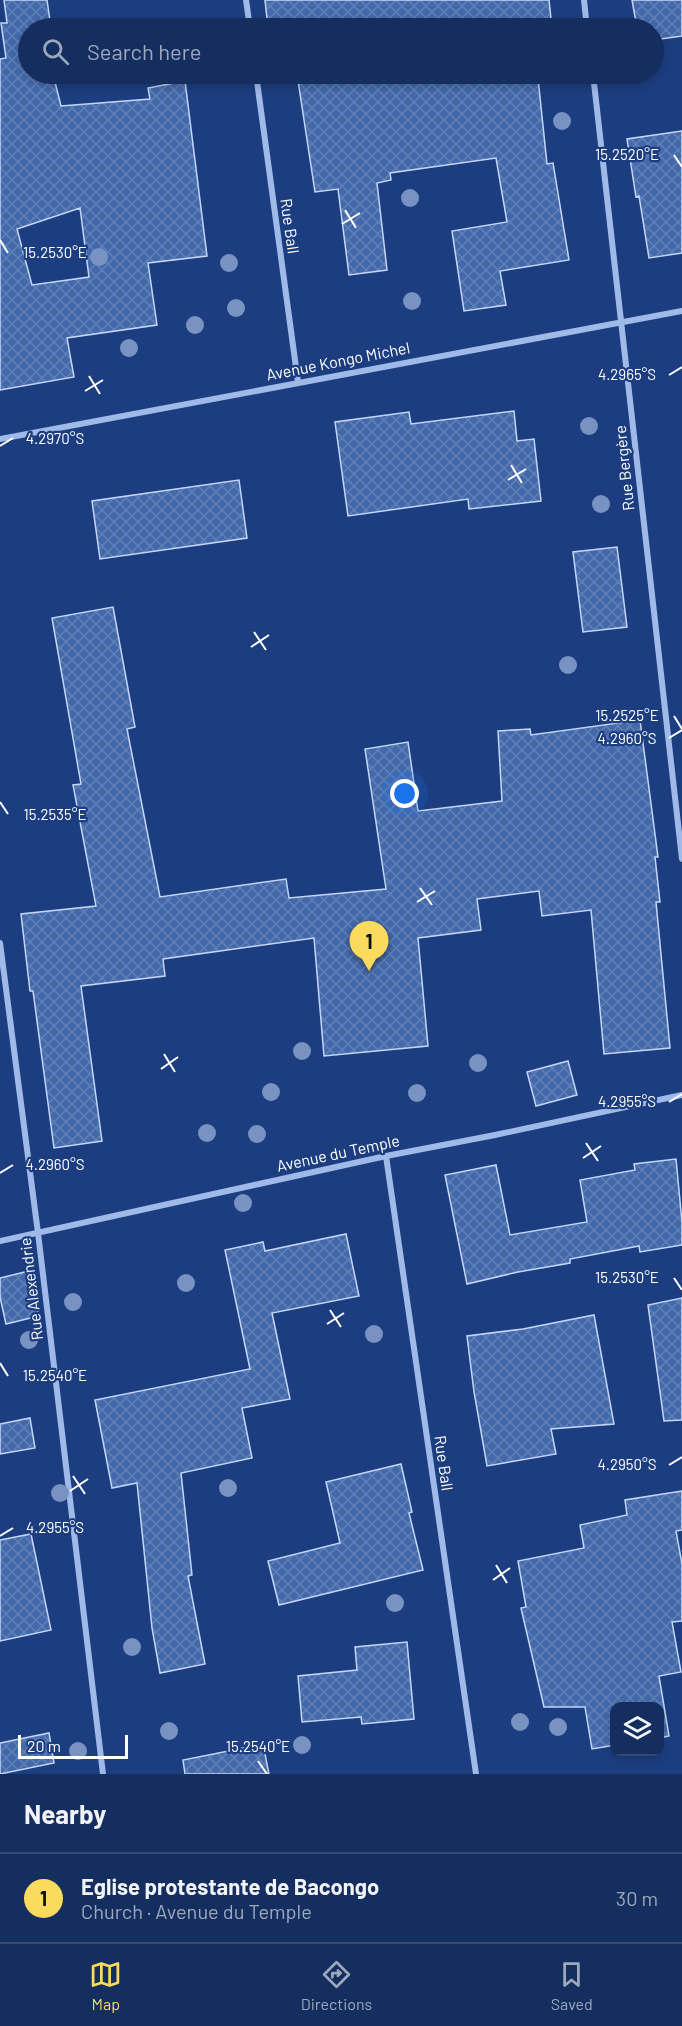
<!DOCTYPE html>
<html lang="en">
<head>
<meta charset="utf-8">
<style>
  :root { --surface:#152e60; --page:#1e3666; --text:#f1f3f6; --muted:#9da8bd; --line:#344a75; --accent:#fadb5d }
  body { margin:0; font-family:Barlow,sans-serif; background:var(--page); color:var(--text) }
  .controls { position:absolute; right:18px; bottom:18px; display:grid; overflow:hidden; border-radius:12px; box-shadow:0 3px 9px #0003 }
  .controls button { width:54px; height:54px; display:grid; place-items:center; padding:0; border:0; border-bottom:2px solid var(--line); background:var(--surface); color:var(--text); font:30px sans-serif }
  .scale { position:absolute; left:18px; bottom:15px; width:110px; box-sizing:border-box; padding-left:6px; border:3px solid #fff; border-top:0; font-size:16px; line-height:21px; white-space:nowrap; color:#fff; -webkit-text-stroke:4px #1c3e80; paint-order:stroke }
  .you { position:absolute; left:405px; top:794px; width:21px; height:21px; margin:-15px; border:4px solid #fff; border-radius:50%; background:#1a73e8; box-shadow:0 0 0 9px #1a73e833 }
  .badge { display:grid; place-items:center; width:39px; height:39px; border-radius:50%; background:var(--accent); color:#111; font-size:20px; font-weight:700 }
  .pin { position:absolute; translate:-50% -50px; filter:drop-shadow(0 2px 3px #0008) }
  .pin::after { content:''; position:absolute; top:32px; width:21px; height:18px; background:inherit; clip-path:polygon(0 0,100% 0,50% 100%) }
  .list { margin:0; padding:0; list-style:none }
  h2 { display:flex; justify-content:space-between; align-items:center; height:78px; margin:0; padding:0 24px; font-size:26px }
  h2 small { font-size:20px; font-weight:400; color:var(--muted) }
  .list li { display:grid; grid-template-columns:39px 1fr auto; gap:18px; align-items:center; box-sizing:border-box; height:90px; padding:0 24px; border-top:2px solid var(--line) }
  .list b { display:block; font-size:22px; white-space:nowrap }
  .list p { margin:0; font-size:20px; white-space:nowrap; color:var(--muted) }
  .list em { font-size:20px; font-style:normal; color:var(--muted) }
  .icon { flex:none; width:33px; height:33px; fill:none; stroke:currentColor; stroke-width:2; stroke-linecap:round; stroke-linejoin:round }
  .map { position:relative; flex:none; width:682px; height:1774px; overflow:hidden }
  .search { position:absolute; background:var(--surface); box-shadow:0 3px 9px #0003; left:18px; right:18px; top:18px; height:66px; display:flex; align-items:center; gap:15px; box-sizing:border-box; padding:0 21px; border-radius:33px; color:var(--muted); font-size:22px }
  .sheet { height:168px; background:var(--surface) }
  nav { display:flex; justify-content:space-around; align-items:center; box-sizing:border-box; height:84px; border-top:2px solid var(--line); background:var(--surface); font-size:16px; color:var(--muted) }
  nav a { display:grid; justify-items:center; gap:3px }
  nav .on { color:var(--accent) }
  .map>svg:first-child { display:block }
  .building { fill:url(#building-cross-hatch); stroke:#c4d6f7; stroke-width:1.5; fill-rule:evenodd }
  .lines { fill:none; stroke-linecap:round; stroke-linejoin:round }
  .minor { stroke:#9fbae9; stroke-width:6 }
  .tree { fill:#7892c1 }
  .ticks { fill:none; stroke:#fff; stroke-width:2 }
  .labels { text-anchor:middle; stroke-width:4.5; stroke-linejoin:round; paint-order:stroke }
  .street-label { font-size:16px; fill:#fff; stroke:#1c3e80 }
  .ticks-label { font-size:15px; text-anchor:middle; fill:#fff; stroke:#1c3e80; stroke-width:4.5; stroke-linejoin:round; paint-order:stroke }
</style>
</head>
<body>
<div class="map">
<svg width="682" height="1774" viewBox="0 0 682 1774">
  <defs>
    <pattern id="building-cross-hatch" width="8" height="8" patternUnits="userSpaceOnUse" patternTransform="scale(1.5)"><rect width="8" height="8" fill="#4469aa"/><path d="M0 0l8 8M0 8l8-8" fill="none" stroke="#6080b7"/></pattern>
  </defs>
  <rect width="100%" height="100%" fill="#1c3e80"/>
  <path class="building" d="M4,0H47L51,28H28V74H53L61,106L150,99L148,88L185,81L207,256L148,263L157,325L67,338L74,377L0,390V59L6,58L1,23H7ZM80,208L89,277L32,285L17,229Z
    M265,0H549L552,28H268Z
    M632,0H682V36L654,40V28H637Z
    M297,74H546L547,76L538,78L547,164L553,163L569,260L500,271L506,305L464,311L452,231L507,222L496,158L390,173L391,180L377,183L387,270L349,275L338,189L315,192Z
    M682,131V253L649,258L639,196L636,197L627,139Z
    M514,411L517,441L534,439L541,501L469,509L468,499L348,516L335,422L409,412L411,424Z
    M239,480L247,538L100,559L92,501Z
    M617,547L627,627L583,632L573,552Z
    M113,607L135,727L127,729L160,897L286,879L289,898L386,889L365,749L408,742L418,811L502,801L498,731L530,729L531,735L640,720L658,857H655L660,902H656L670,1048L604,1054L591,910L542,916L539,891L477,899L481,930L418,938L428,1046L324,1056L314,938L163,959L165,976L81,986L102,1141L54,1148L33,991H30L21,914L96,906L73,785L81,784L52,618Z
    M568,1061L577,1095L536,1106L527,1072Z
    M676,1159L682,1222V1245L640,1252L639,1246L570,1259V1263L518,1272L467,1284L445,1175L496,1165L510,1235L587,1222L580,1180L635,1170L634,1164Z
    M346,1234L359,1296L272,1313L290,1399L242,1408L252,1458L181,1473L192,1575L188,1576L205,1664L160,1673L152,1628L137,1483L112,1488L95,1400L250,1369L225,1250L263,1242L265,1251Z
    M29,1271L39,1316L6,1324L0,1297V1278Z
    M682,1298V1420L664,1421L648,1305Z
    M594,1315L614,1424L551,1429L556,1454L487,1466L474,1392L467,1336L523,1329Z
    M30,1418L35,1448L0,1454V1424Z
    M401,1464L412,1512L409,1513L423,1570L279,1605L268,1561L340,1543L326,1482Z
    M682,1491V1530L676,1531L682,1564V1621L672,1622L681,1672L659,1676L669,1736L660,1738V1707H615V1745L592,1749L585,1707H544L521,1608L526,1607L518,1561L584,1548L580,1525L627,1515L625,1500Z
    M31,1534L51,1630L0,1641V1540Z
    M407,1642L414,1719L362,1724L361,1717L302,1722L298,1676L357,1670L355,1647Z
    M49,1733L54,1763L0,1774V1743Z
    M263,1744L269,1774H185L183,1760Z"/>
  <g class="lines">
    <path class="minor" d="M246,0L250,28
      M584,0L587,28
      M256,74L298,382
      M593,74L682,859
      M0,439L682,311
      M0,943L38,1233L103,1774
      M386,1156L476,1774
      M0,1241L386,1156L495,1135L682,1095"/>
  </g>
  <g class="tree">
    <circle cx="562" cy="121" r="9"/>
    <circle cx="410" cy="198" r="9"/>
    <circle cx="99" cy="257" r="9"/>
    <circle cx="229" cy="263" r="9"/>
    <circle cx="412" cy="301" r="9"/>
    <circle cx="236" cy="308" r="9"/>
    <circle cx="195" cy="325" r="9"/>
    <circle cx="129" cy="348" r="9"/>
    <circle cx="589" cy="426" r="9"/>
    <circle cx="601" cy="504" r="9"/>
    <circle cx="568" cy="665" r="9"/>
    <circle cx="302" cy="1051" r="9"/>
    <circle cx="478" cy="1063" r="9"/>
    <circle cx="271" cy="1092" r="9"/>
    <circle cx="417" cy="1093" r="9"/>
    <circle cx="207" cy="1133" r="9"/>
    <circle cx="257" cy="1134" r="9"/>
    <circle cx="243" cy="1203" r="9"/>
    <circle cx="186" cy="1283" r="9"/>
    <circle cx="73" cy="1302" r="9"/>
    <circle cx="374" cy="1334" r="9"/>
    <circle cx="29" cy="1340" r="9"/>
    <circle cx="228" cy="1488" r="9"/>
    <circle cx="60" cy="1493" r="9"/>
    <circle cx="395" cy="1603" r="9"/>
    <circle cx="132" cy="1647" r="9"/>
    <circle cx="520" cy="1722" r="9"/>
    <circle cx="558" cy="1727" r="9"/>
    <circle cx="169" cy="1731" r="9"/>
    <circle cx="302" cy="1745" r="9"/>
    <circle cx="78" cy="1751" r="9"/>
  </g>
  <path class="ticks" d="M674,155L682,167M345,210L356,228M342,224L360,213M0,240L8,253M669,375L682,367M89,376L100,394M85,391L103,380M0,446L13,438M511,465L522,483M508,480L526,469M254,632L266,650M251,647L269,635M674,716L682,729M669,738L682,730M0,802L8,814M420,888L432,905M417,902L435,891M164,1054L175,1072M161,1069L178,1057M669,1102L682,1094M586,1143L598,1161M583,1158L601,1146M0,1173L13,1165M674,1278L682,1290M330,1310L341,1327M327,1324L344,1313M0,1363L8,1376M669,1465L682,1457M73,1476L85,1494M70,1491L88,1479M0,1536L13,1528M496,1565L507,1583M493,1580L510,1568M258,1761L267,1774"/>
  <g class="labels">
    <g class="street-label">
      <text transform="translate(290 226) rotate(82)" y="6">Rue Ball</text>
      <text transform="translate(338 361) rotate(-11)" y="6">Avenue Kongo Michel</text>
      <text transform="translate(624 468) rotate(-96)" y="6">Rue Bergère</text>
      <text transform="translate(338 1153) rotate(-12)" y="6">Avenue du Temple</text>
      <text transform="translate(31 1289) rotate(-97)" y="6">Rue Alexendrie</text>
      <text transform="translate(444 1463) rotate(82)" y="6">Rue Ball</text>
    </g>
  </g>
  <g class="ticks-label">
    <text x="627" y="160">15.2520°E</text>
    <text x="55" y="258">15.2530°E</text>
    <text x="627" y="380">4.2965°S</text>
    <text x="55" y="444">4.2970°S</text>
    <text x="627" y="721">15.2525°E</text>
    <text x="627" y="744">4.2960°S</text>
    <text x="55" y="820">15.2535°E</text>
    <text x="627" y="1107">4.2955°S</text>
    <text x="55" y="1170">4.2960°S</text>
    <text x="627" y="1283">15.2530°E</text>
    <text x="55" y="1381">15.2540°E</text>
    <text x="627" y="1470">4.2950°S</text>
    <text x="55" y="1533">4.2955°S</text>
    <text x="258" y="1752">15.2540°E</text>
  </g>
</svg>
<div class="controls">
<button><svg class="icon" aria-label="layers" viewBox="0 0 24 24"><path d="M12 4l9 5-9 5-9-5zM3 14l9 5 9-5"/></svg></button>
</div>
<div class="scale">20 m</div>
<div class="you"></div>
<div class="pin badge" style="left:369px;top:971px">1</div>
<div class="search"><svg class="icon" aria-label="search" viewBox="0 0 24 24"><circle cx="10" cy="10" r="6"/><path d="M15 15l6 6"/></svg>Search here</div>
</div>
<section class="sheet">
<h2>Nearby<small></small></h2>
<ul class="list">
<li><span class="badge">1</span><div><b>Eglise protestante de Bacongo</b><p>Church · Avenue du Temple</p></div><em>30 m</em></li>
</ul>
</section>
<nav>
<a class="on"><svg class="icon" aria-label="map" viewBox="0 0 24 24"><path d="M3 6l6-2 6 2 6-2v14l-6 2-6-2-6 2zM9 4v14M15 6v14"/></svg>Map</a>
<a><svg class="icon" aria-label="directions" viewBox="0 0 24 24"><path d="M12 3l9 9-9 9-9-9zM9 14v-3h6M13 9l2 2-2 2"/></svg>Directions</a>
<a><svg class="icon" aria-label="saved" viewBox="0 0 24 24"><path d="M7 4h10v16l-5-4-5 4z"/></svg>Saved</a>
</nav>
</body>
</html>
